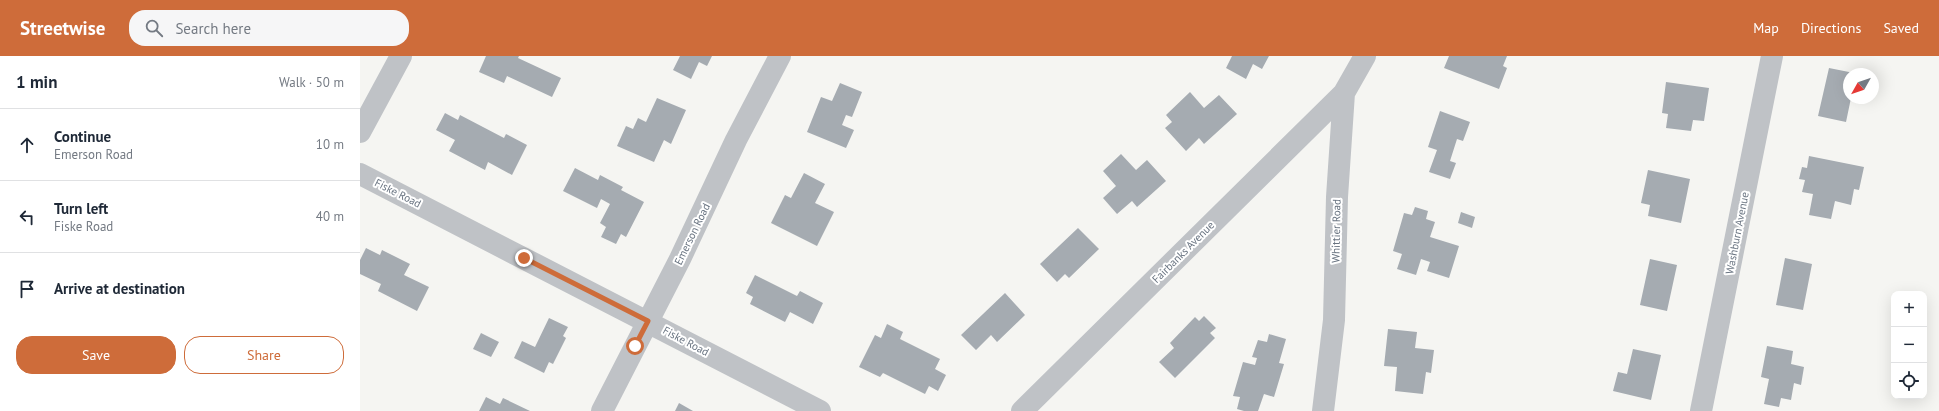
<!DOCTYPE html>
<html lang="en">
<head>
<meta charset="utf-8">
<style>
  :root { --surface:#fff; --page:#f6f6f7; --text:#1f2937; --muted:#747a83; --line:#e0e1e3; --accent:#ce6c3a }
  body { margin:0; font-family:"PT Sans",sans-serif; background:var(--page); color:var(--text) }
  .controls { position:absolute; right:12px; bottom:12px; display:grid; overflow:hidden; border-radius:8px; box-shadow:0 4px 16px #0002 }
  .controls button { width:36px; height:36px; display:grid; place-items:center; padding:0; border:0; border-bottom:1px solid var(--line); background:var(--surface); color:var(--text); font:20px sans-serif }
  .compass { position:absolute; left:1483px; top:12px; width:36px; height:36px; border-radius:50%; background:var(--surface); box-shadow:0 4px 16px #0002; rotate:230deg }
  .stop { position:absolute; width:12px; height:12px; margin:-9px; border:3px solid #ce6c3a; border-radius:50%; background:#fff }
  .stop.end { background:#ce6c3a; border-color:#fff; box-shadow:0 1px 4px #0008 }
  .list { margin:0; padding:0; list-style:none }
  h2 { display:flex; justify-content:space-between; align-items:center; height:52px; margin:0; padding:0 16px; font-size:17px }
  h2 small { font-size:13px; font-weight:400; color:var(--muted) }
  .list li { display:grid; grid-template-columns:26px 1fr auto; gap:12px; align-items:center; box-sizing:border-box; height:72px; padding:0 16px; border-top:1px solid var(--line) }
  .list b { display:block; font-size:15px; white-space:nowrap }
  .list p { margin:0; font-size:13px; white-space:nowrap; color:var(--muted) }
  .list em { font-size:13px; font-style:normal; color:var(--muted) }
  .actions { display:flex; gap:8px; padding:12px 16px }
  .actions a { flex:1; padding:9px 0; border:1px solid var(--accent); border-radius:16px; text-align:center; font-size:14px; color:var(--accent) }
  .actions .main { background:var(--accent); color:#fff }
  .icon { flex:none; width:22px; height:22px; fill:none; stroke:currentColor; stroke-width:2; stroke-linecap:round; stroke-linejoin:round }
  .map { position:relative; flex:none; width:1579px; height:355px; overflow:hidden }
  header { display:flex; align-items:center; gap:24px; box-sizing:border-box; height:56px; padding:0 20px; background:var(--accent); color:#fff }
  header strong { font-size:19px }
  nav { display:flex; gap:22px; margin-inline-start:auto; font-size:14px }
  .search { width:280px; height:36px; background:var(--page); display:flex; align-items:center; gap:10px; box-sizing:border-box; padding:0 14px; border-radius:16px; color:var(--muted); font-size:15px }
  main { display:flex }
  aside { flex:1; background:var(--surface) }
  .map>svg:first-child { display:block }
  .building { fill:#a5abb1 }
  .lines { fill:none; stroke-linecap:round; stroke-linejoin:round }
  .minor { stroke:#bfc2c6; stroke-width:22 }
  .route { stroke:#ce6c3a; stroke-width:5 }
  .labels { text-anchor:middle; stroke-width:4; stroke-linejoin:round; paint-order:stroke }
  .street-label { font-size:11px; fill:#687380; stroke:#fff }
</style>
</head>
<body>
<header>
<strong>Streetwise</strong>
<div class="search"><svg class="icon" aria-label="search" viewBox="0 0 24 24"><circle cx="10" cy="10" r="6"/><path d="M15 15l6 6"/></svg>Search here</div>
<nav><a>Map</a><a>Directions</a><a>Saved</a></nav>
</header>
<main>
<aside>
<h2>1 min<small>Walk · 50 m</small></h2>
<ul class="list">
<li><svg class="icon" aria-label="ahead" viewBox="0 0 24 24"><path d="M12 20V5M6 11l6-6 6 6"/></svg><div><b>Continue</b><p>Emerson Road</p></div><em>10 m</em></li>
<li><svg class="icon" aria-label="left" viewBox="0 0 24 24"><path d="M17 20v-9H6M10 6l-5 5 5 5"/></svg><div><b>Turn left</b><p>Fiske Road</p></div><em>40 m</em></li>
<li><svg class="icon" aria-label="arrive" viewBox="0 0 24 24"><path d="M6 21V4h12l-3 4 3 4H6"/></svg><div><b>Arrive at destination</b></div></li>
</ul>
<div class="actions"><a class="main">Save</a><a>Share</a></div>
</aside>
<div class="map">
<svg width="1579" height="355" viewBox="0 0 1579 355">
  <rect width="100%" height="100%" fill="#f5f5f2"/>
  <path class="building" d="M126,0H159L158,2L201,22L192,41L147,20L144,27L119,16Z
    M320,0H352L347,10L339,6L331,23L313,14Z
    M872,0H909L902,13L893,8L886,23L866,12Z
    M1089,0H1147L1143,10L1147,12L1139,33L1084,12Z
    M1469,12L1494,17L1489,18V42H1491L1486,66L1458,60Z
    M1306,26L1349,32L1344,65L1333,64L1331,75L1306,72L1308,58L1302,57Z
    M480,27L502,36L492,61L486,59L482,69L494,74L486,92L447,76L461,41L472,45Z
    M830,36L844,52L859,39L877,58L844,88L839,82L826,95L805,72L812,66L806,59Z
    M297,42L326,54L311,88L304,84L294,106L257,90L266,70L273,73L278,62L286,66Z
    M1080,55L1110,66L1103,85L1097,83L1090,105L1096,107L1090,123L1069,116L1077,94L1068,91Z
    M85,57L98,64L100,59L144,82L146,78L167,89L152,119L128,106L125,114L89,95L95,84L76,74Z
    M761,98L776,114L787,104L806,125L777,151L772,145L757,158L743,142L756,130L743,115Z
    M1449,100L1504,111L1499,134L1494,133L1491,149L1475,145L1471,163L1449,159L1453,138L1442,136L1445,124L1439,123L1442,111L1447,112Z
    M215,112L238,124L240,119L263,131L261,134L284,146L266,181L261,178L256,188L241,181L246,171L240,167L250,148L241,143L237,152L203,135Z
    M1288,114L1330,123L1321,167L1288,160L1290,149L1281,147Z
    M444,117L465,128L455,147L474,156L457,190L411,167L425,139L431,142Z
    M1055,151L1068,155L1066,163L1075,166L1070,181L1099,190L1089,222L1067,215L1070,206L1061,203L1056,219L1037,213L1042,198L1033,195L1044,157L1052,159Z
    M1101,156L1115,161L1112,172L1098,167Z
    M718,172L739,193L709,222L705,218L697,226L680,208Z
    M6,192L20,199L22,194L50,208L44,219L69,231L57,255L18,235L21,228L0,218V204Z
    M1425,202L1452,208L1443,254L1416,249Z
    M1290,203L1317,209L1307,255L1280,249Z
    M395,219L437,240L440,235L463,247L453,268L430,256L425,266L390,248L393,241L386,237Z
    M645,237L665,259L637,286L631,279L616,294L601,279Z
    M844,260L856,272L850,277L855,282L815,322L799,306L814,292L810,287L835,261L839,265Z
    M189,262L208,271L203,280L206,282L193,308L189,306L184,317L154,302L162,285L175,291Z
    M527,268L543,276L540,283L580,303L575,313L586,319L578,335L569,330L565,338L523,317L520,321L499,311L515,279L521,282Z
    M1028,273L1057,276L1055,292L1074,294L1071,317L1066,316L1063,338L1035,335L1037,311L1024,310Z
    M121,277L139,286L131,301L113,293Z
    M909,278L926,283L919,307L924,308L914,341L904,338L898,355H884L877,353L880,341L873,340L883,306L895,309L897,302L892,301L898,284L907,286Z
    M1407,290L1433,295L1431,308L1444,311L1441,329L1434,327L1431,344L1421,342L1419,351L1404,348L1409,323L1401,321Z
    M1273,293L1301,299L1291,344L1253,335L1258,316L1267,318Z
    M126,341L140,348L143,342L170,355H119Z
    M319,347L333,355H315Z"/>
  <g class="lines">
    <path class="minor" d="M0,76L41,0
      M0,118L460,355
      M242,355L320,203L376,84L420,0
      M662,355L984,37
      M963,355L974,264L977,141L984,37L1005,0
      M1341,355L1412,0"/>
  </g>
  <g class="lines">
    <path class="route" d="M164,202L288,265L275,290"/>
  </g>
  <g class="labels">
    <g class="street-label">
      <text transform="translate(38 137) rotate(27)" y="4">Fiske Road</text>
      <text transform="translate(976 175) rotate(-89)" y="4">Whittier Road</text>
      <text transform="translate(1377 177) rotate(-79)" y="4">Washburn Avenue</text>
      <text transform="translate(332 178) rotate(-64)" y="4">Emerson Road</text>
      <text transform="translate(823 196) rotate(-45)" y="4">Fairbanks Avenue</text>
      <text transform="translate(326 285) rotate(28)" y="4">Fiske Road</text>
    </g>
  </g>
</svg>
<div class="controls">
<button>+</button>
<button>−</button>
<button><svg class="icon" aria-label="locate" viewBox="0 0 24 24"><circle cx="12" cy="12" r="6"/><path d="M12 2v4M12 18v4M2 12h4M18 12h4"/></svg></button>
</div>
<svg class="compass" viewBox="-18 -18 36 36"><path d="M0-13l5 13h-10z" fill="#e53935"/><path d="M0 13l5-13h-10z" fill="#747a83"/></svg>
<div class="stop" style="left:275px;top:290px"></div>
<div class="stop end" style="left:164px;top:202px"></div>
</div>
</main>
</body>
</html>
